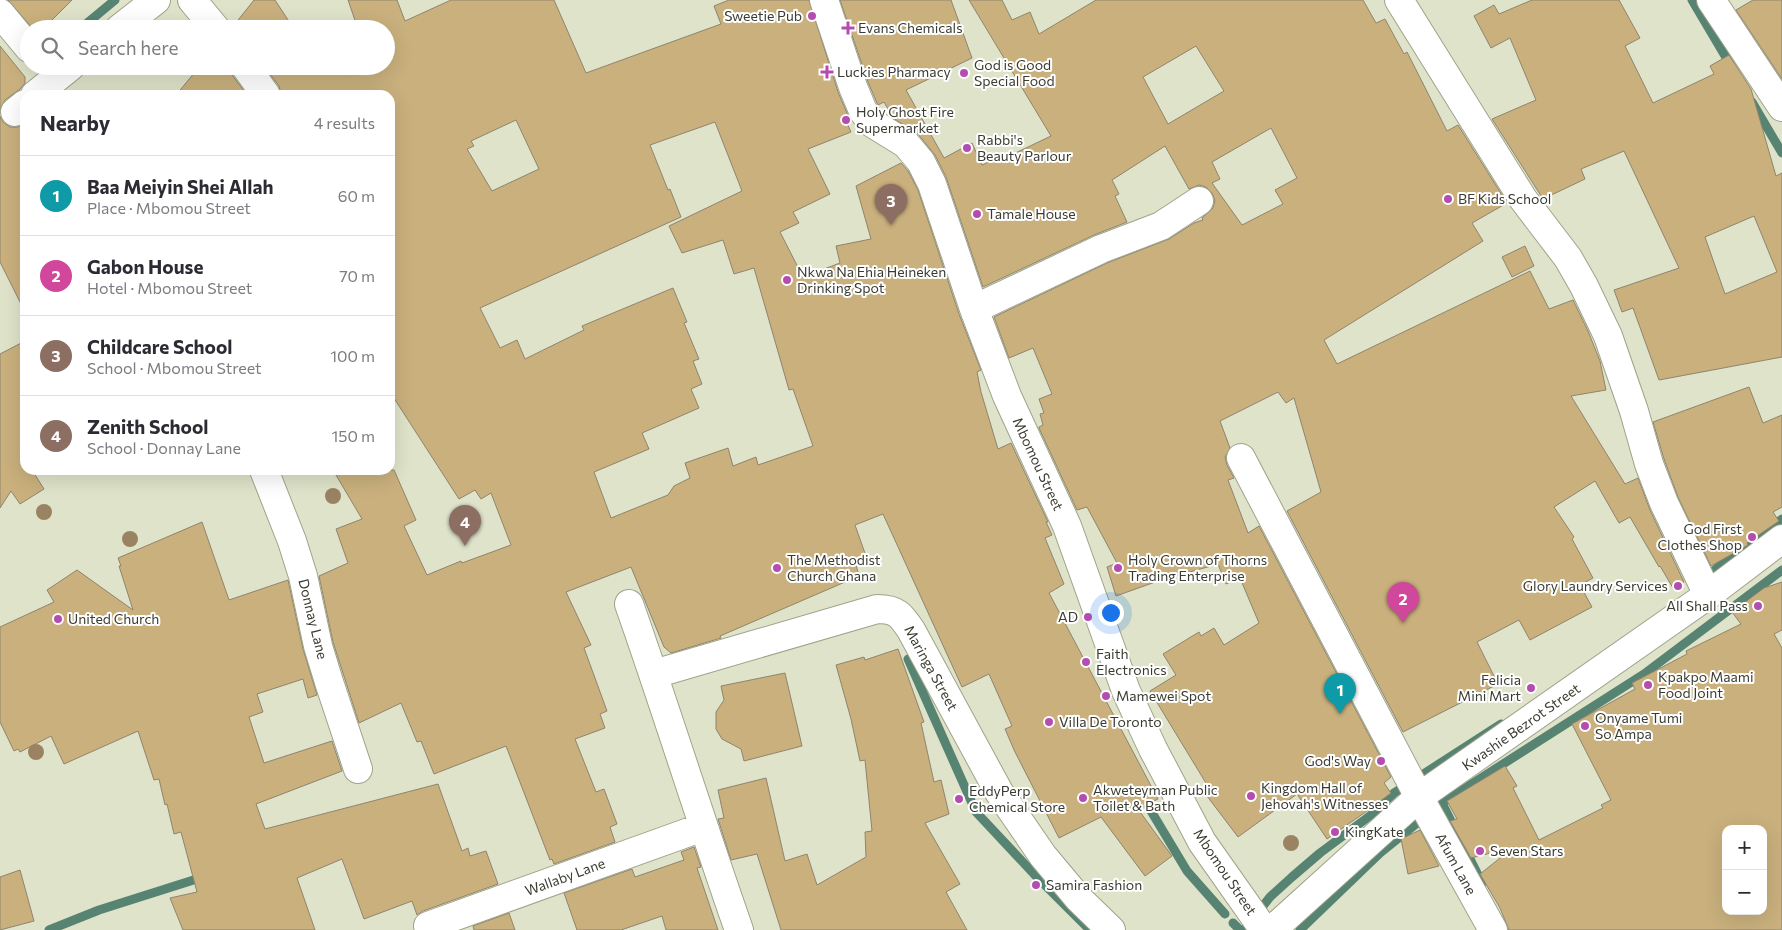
<!DOCTYPE html>
<html lang="en">
<head>
<meta charset="utf-8">
<style>
  :root { --surface:#fff; --page:#f2f2f3; --text:#2b2b33; --muted:#7c7c81; --line:#e1e1e2; --accent:#111827 }
  body { margin:0; font-family:Commissioner,sans-serif; background:var(--page); color:var(--text) }
  .controls { position:absolute; right:15px; bottom:15px; display:grid; overflow:hidden; border-radius:10px; box-shadow:0 5px 20px #0002 }
  .controls button { width:45px; height:45px; display:grid; place-items:center; padding:0; border:0; border-bottom:1px solid var(--line); background:var(--surface); color:var(--text); font:25px sans-serif }
  .you { position:absolute; left:1110px; top:612px; width:18px; height:18px; margin:-12px; border:4px solid #fff; border-radius:50%; background:#1a73e8; box-shadow:0 0 0 8px #1a73e833 }
  .badge { display:grid; place-items:center; width:32px; height:32px; border-radius:50%; background:var(--accent); color:#fff; font-size:16px; font-weight:700 }
  .pin { position:absolute; translate:-50% -41px; filter:drop-shadow(0 1px 2px #0008) }
  .pin::after { content:''; position:absolute; top:26px; width:18px; height:15px; background:inherit; clip-path:polygon(0 0,100% 0,50% 100%) }
  .list { margin:0; padding:0; list-style:none }
  h2 { display:flex; justify-content:space-between; align-items:center; height:65px; margin:0; padding:0 20px; font-size:21px }
  h2 small { font-size:16px; font-weight:400; color:var(--muted) }
  .list li { display:grid; grid-template-columns:32px 1fr auto; gap:15px; align-items:center; box-sizing:border-box; height:80px; padding:0 20px; border-top:1px solid var(--line) }
  .list b { display:block; font-size:19px; white-space:nowrap }
  .list p { margin:0; font-size:16px; white-space:nowrap; color:var(--muted) }
  .list em { font-size:16px; font-style:normal; color:var(--muted) }
  .icon { flex:none; width:28px; height:28px; fill:none; stroke:currentColor; stroke-width:2; stroke-linecap:round; stroke-linejoin:round }
  .map { position:relative; flex:none; width:1782px; height:930px; overflow:hidden }
  .search { position:absolute; background:var(--surface); box-shadow:0 5px 20px #0002; left:20px; top:20px; width:375px; height:55px; display:flex; align-items:center; gap:12px; box-sizing:border-box; padding:0 18px; border-radius:28px; color:var(--muted); font-size:19px }
  .panel { position:absolute; background:var(--surface); box-shadow:0 5px 20px #0002; left:20px; top:90px; width:375px; height:385px; border-radius:15px }
  .map>svg:first-child { display:block }
  .lines { fill:none; stroke-linecap:round; stroke-linejoin:round }
  .stream { stroke:#578472; stroke-width:9 }
  .building { fill:#c9b07d; stroke:#8f846e; fill-rule:evenodd }
  .minor-casing { stroke:#9fa38a; stroke-width:30 }
  .tertiary-casing { stroke:#9fa38a; stroke-width:30 }
  .minor { stroke:#fff; stroke-width:28 }
  .tertiary { stroke:#fff; stroke-width:28 }
  .tree { fill:#9a8362 }
  .poi-dot { fill:#b54db0; stroke:#fff; stroke-width:2 }
  .labels { text-anchor:middle; stroke-width:4; stroke-linejoin:round; paint-order:stroke }
  .poi-label { font-size:14px; fill:#3a3b31; stroke:#fff; text-anchor:start }
  .street-label { font-size:14px; fill:#3a3b31; stroke:#fff }
</style>
</head>
<body>
<div class="map">
<svg width="1782" height="930" viewBox="0 0 1782 930">
  <rect width="100%" height="100%" fill="#dfe3c9"/>
  <g class="lines">
    <path class="stream" d="M1692,0L1731,66
      M80,29L115,0
      M1752,102L1782,153
      M1703,580L1728,559L1782,519
      M908,659L976,812L1034,874L1090,930
      M1442,803L1482,883
      M1148,806L1187,871L1225,914
      M1233,923L1240,930
      M49,930L99,910L203,877
      M1244,930L1270,897L1292,877L1320,853L1371,815L1394,793L1501,724
      M1300,930L1380,853L1442,803L1644,674L1782,570"/>
  </g>
  <path class="building" d="M8,0H72L43,29H33Z
    M254,0H275L294,29H231Z
    M348,0H397L405,21L451,0H554L586,73L721,24L714,6L729,0H809L838,92L850,120L846,121L851,132L808,149L830,194L793,212L799,223L780,232L803,277L840,263L836,246L871,239L856,186L901,163L908,171L918,190L959,314L981,370L977,372L981,392L998,449L1011,443L1048,522H1046L1052,535L1045,538L1064,584L1049,593L1158,799L1138,809L1172,856L1145,876L1101,817L1059,838L1015,752L1005,729L1012,726L989,674L962,687L883,514L855,525L867,559L856,565L859,576L720,636L721,638L671,653L664,647L631,567L566,592L591,645L584,648L607,711L600,714L605,728L575,739L596,792L604,789L617,824L610,827L615,842L554,864L552,859L550,860L506,746L434,774L421,741L417,742L401,703L359,723L333,642L319,576L348,563L336,529L362,519L333,470H394L416,520L404,526L427,575L461,561L462,563L511,545L491,493L481,499L475,490L459,499L390,392V95H281L279,86L264,66H386V29H358ZM516,120L539,169L492,191L467,149L474,146L471,141ZM715,122L742,191L669,226L682,253L723,240L734,274L754,268L789,390L793,389L813,446L758,465L756,457L733,466L728,448L685,463L690,478L674,486L668,495L611,518L594,472L649,449L642,433L699,408L691,389L702,384L693,361L699,359L684,323L687,322L673,288L582,326L584,330L525,359L517,340L500,348L480,308L681,217L670,189L668,190L650,145Z
    M840,0H951L972,58L906,90L944,158L972,143L982,165L1006,154L1007,157L1051,136L969,0H1002L1012,20L1030,12L1039,34L1096,0H1363L1376,23L1385,19L1404,54L1407,52L1447,131L1458,125L1507,203L1472,223L1483,241L1324,340L1337,364L1530,271L1549,309L1573,300L1588,331L1600,361L1606,390L1571,396L1625,484L1638,478L1650,510L1684,582L1673,588L1660,566L1659,567L1630,517L1619,523L1595,481L1554,507L1574,537L1572,539L1593,578L1580,585L1592,607L1530,640L1519,620L1477,642L1498,684L1403,732L1287,511L1321,492L1294,398L1286,403L1278,392L1220,421L1230,448L1225,457L1227,465L1234,478L1228,480L1248,533L1259,526L1391,777L1384,783L1391,793L1367,811L1327,839L1297,794L1238,837L1207,796L1212,793L1150,691L1176,675L1163,654L1199,632L1201,636L1214,628L1224,645L1259,623L1240,578L1226,584L1218,564L1158,581L1116,596L1107,567L1117,563L1087,507L1077,510L1039,428V427L1043,425L1040,414L1044,413L1039,399L1052,394L1033,348L1009,358L994,317L1107,263L1169,239L1194,223L1203,220L1202,218L1213,208L1215,200L1212,193L1206,187L1199,185L1189,189L1165,146L1112,180L1119,194L1115,196L1127,222L1094,235L983,287L946,177L935,155L918,134L893,118L884,102L878,105L877,103L868,82ZM1196,46L1224,91L1168,124L1143,77ZM1271,128L1297,178L1275,190L1283,204L1242,225L1212,183L1220,179L1212,162Z
    M1532,0H1619L1640,38L1625,46L1653,103L1714,74L1710,66L1729,55L1751,89L1776,176L1782,173V357L1659,380L1633,308L1622,312L1614,290L1679,268L1624,151L1581,169L1585,179L1543,199L1492,119L1536,100L1510,38L1491,48L1474,16L1494,5L1499,14ZM1754,216L1777,272L1725,294L1705,237Z
    M1753,0H1782V79L1736,10Z
    M0,46L25,77V83L20,89L5,100L0,110Z
    M200,66H230L232,75L247,95H176Z
    M0,116L3,122L10,127H18L25,124V312L0,262Z
    M1525,246L1534,266L1512,277L1502,257Z
    M25,341V470H32L44,489L20,504L11,491L0,508V354Z
    M1749,387L1763,423L1782,415V507L1773,512L1779,521L1747,543L1748,545L1711,566L1678,497L1664,459L1653,422Z
    M202,522L229,600L288,580L303,649L317,695L308,698L303,679L257,694L263,712L249,717L264,763L332,741L342,771L256,804L265,829L438,784L462,851L468,848L470,856L486,851L498,884L423,911L417,915L412,901L364,919L342,859L297,878L315,930H183L170,898L197,892L181,832L174,834L167,804L165,805L159,779L154,780L138,731L64,764L51,736L20,752L18,749L14,751L0,722V627L54,602L47,590L77,570L133,610L119,566H121L118,558Z
    M1782,582V630L1774,634L1782,648V930H1509L1500,908L1480,874L1514,847L1471,858L1450,821L1457,819L1447,801L1505,766L1517,786L1513,788L1539,840L1603,808L1601,805L1611,800L1572,724L1635,689L1632,683L1687,654L1686,651L1741,624L1732,612L1764,588ZM1726,829H1763V911H1726Z
    M898,649L924,722L921,723L934,782L941,780L949,814L925,823L960,884L946,892L967,930H781L757,854L731,860L718,819L724,818L718,790L766,778L785,861L807,854L817,885L866,857L865,832L872,831L865,760L860,761L851,719L836,665L864,657L865,660Z
    M785,673L802,746L744,761L741,749L722,739L716,729V712L724,700L721,686Z
    M1420,830L1439,866L1408,874L1401,839Z
    M694,847L701,867L697,868L718,930H666L662,916L621,930H577L564,893L632,869L635,877L684,860L681,852Z
    M20,870L34,921L0,930V877Z
    M509,913L515,930H474L473,926Z"/>
  <g class="lines">
    <g class="minor-casing">
      <path id="minor" d="M192,0L216,29
        M824,0L853,87L863,111L872,123L906,144L921,162L932,184L974,309L1007,396L1067,526L1126,691L1153,749L1202,842L1264,930
        M1399,0L1523,199L1568,258L1584,286L1608,336L1634,411L1649,464L1664,503L1708,595
        M1711,0L1782,107
        M0,13L29,48
        M119,29L156,0
        M245,66L266,95
        M35,95L71,66
        M15,112L25,104
        M974,309L1101,249L1161,226L1199,201
        M1241,458L1419,797L1493,930
        M264,470L292,541L303,576L318,646L329,682L358,769
        M629,604C667,712 701,822 739,930
        M654,674L877,609C897,609 901,615 911,630L999,792L1043,856L1079,899L1111,930
        M428,926L703,827"/>
    </g>
    <g class="tertiary-casing">
      <path id="tertiary" d="M1272,930L1419,797L1708,595L1782,539"/>
    </g>
    <use href="#minor" class="minor"/>
    <use href="#tertiary" class="tertiary"/>
  </g>
  <g class="tree">
    <circle cx="333" cy="496" r="8"/>
    <circle cx="44" cy="512" r="8"/>
    <circle cx="130" cy="539" r="8"/>
    <circle cx="36" cy="752" r="8"/>
    <circle cx="1291" cy="843" r="8"/>
  </g>
  <g class="poi-dot">
    <circle cx="812" cy="16" r="5"/>
    <path d="M845.5 20.5h5v5h5v5h-5v5h-5v-5h-5v-5h5z"/>
    <path d="M824.5 64.5h5v5h5v5h-5v5h-5v-5h-5v-5h5z"/>
    <circle cx="964" cy="73" r="5"/>
    <circle cx="846" cy="120" r="5"/>
    <circle cx="967" cy="148" r="5"/>
    <circle cx="1448" cy="199" r="5"/>
    <circle cx="977" cy="214" r="5"/>
    <circle cx="787" cy="280" r="5"/>
    <circle cx="1752" cy="537" r="5"/>
    <circle cx="777" cy="568" r="5"/>
    <circle cx="1118" cy="568" r="5"/>
    <circle cx="1678" cy="586" r="5"/>
    <circle cx="1758" cy="606" r="5"/>
    <circle cx="1088" cy="617" r="5"/>
    <circle cx="58" cy="619" r="5"/>
    <circle cx="1086" cy="662" r="5"/>
    <circle cx="1648" cy="685" r="5"/>
    <circle cx="1531" cy="688" r="5"/>
    <circle cx="1106" cy="696" r="5"/>
    <circle cx="1049" cy="722" r="5"/>
    <circle cx="1585" cy="726" r="5"/>
    <circle cx="1381" cy="761" r="5"/>
    <circle cx="1251" cy="796" r="5"/>
    <circle cx="1083" cy="798" r="5"/>
    <circle cx="959" cy="799" r="5"/>
    <circle cx="1335" cy="832" r="5"/>
    <circle cx="1480" cy="851" r="5"/>
    <circle cx="1036" cy="885" r="5"/>
  </g>
  <g class="labels">
    <g class="poi-label">
      <text x="802" y="21" text-anchor="end">Sweetie Pub</text>
      <text x="858" y="33">Evans Chemicals</text>
      <text x="974" y="70">God is Good<tspan x="974" dy="16">Special Food</tspan></text>
      <text x="837" y="77">Luckies Pharmacy</text>
      <text x="856" y="117">Holy Ghost Fire<tspan x="856" dy="16">Supermarket</tspan></text>
      <text x="977" y="145">Rabbi's<tspan x="977" dy="16">Beauty Parlour</tspan></text>
      <text x="1458" y="204">BF Kids School</text>
      <text x="987" y="219">Tamale House</text>
      <text x="797" y="277">Nkwa Na Ehia Heineken<tspan x="797" dy="16">Drinking Spot</tspan></text>
      <text x="1742" y="534" text-anchor="end">God First<tspan x="1742" dy="16">Clothes Shop</tspan></text>
      <text x="787" y="565">The Methodist<tspan x="787" dy="16">Church Ghana</tspan></text>
      <text x="1128" y="565">Holy Crown of Thorns<tspan x="1128" dy="16">Trading Enterprise</tspan></text>
      <text x="1668" y="591" text-anchor="end">Glory Laundry Services</text>
      <text x="1748" y="611" text-anchor="end">All Shall Pass</text>
      <text x="1078" y="622" text-anchor="end">AD</text>
      <text x="68" y="624">United Church</text>
      <text x="1096" y="659">Faith<tspan x="1096" dy="16">Electronics</tspan></text>
      <text x="1658" y="682">Kpakpo Maami<tspan x="1658" dy="16">Food Joint</tspan></text>
      <text x="1521" y="685" text-anchor="end">Felicia<tspan x="1521" dy="16">Mini Mart</tspan></text>
      <text x="1116" y="701">Mamewei Spot</text>
      <text x="1595" y="723">Onyame Tumi<tspan x="1595" dy="16">So Ampa</tspan></text>
      <text x="1059" y="727">Villa De Toronto</text>
      <text x="1371" y="766" text-anchor="end">God's Way</text>
      <text x="1261" y="793">Kingdom Hall of<tspan x="1261" dy="16">Jehovah's Witnesses</tspan></text>
      <text x="1093" y="795">Akweteyman Public<tspan x="1093" dy="16">Toilet &amp; Bath</tspan></text>
      <text x="969" y="796">EddyPerp<tspan x="969" dy="16">Chemical Store</tspan></text>
      <text x="1345" y="837">KingKate</text>
      <text x="1490" y="856">Seven Stars</text>
      <text x="1046" y="890">Samira Fashion</text>
    </g>
    <g class="street-label">
      <text transform="translate(1038 464) rotate(65)" y="5">Mbomou Street</text>
      <text transform="translate(313 619) rotate(76)" y="5">Donnay Lane</text>
      <text transform="translate(931 668) rotate(61)" y="5">Maringa Street</text>
      <text transform="translate(1521 727) rotate(-35)" y="5">Kwashie Bezrot Street</text>
      <text transform="translate(1456 864) rotate(61)" y="5">Afum Lane</text>
      <text transform="translate(1225 872) rotate(56)" y="5">Mbomou Street</text>
      <text transform="translate(565 877) rotate(-20)" y="5">Wallaby Lane</text>
    </g>
  </g>
</svg>
<div class="controls">
<button>+</button>
<button>−</button>
</div>
<div class="you"></div>
<div class="pin badge" style="left:1340px;top:714px;background:#0f9aa8">1</div>
<div class="pin badge" style="left:1403px;top:623px;background:#d1479c">2</div>
<div class="pin badge" style="left:891px;top:225px;background:#8d6e63">3</div>
<div class="pin badge" style="left:465px;top:546px;background:#8d6e63">4</div>
<div class="search"><svg class="icon" aria-label="search" viewBox="0 0 24 24"><circle cx="10" cy="10" r="6"/><path d="M15 15l6 6"/></svg>Search here</div>
<section class="panel">
<h2>Nearby<small>4 results</small></h2>
<ul class="list">
<li><span class="badge" style="background:#0f9aa8">1</span><div><b>Baa Meiyin Shei Allah</b><p>Place · Mbomou Street</p></div><em>60 m</em></li>
<li><span class="badge" style="background:#d1479c">2</span><div><b>Gabon House</b><p>Hotel · Mbomou Street</p></div><em>70 m</em></li>
<li><span class="badge" style="background:#8d6e63">3</span><div><b>Childcare School</b><p>School · Mbomou Street</p></div><em>100 m</em></li>
<li><span class="badge" style="background:#8d6e63">4</span><div><b>Zenith School</b><p>School · Donnay Lane</p></div><em>150 m</em></li>
</ul>
</section>
</div>
</body>
</html>
